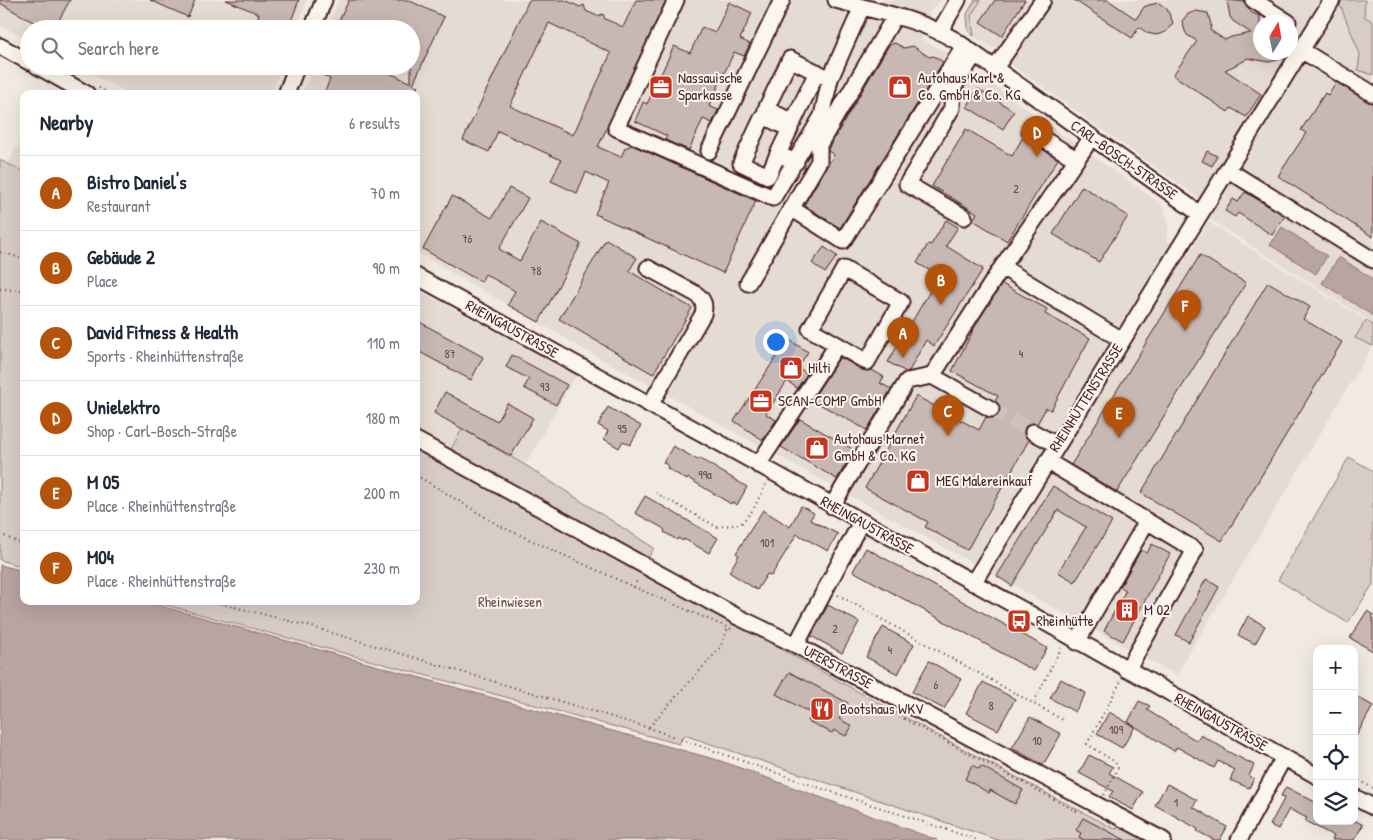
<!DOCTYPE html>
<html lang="en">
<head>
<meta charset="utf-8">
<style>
  :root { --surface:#fff; --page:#f2f2f3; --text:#1f2937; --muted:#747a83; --line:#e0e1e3; --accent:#b45309 }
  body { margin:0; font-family:"Patrick Hand",sans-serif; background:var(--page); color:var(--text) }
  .controls { position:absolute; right:15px; bottom:15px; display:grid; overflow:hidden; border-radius:10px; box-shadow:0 5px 20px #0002 }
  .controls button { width:45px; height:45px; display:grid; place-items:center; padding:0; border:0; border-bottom:1px solid var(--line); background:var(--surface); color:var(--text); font:25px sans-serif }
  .compass { position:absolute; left:1253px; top:15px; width:45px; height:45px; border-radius:50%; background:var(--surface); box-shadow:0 5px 20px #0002; rotate:10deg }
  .you { position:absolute; left:775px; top:341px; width:18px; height:18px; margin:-12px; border:4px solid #fff; border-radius:50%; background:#1a73e8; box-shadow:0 0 0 8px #1a73e833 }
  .badge { display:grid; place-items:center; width:32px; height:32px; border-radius:50%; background:var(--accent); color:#fff; font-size:16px; font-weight:700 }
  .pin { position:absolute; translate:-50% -41px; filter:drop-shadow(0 1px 2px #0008) }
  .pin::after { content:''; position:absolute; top:26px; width:18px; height:15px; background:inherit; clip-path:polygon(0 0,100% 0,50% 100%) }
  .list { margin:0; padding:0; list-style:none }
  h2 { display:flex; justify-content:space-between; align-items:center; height:65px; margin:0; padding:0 20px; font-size:21px }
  h2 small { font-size:16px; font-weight:400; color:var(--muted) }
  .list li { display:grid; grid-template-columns:32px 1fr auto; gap:15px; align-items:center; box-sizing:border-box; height:75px; padding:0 20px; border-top:1px solid var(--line) }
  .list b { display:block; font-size:19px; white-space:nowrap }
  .list p { margin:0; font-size:16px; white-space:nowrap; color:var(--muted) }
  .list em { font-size:16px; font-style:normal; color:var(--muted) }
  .icon { flex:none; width:28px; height:28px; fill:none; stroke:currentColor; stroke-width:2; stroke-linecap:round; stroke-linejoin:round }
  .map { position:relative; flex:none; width:1373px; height:840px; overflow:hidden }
  .search { position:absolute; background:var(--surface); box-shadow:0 5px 20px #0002; left:20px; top:20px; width:400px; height:55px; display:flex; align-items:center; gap:12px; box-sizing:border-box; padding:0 18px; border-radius:28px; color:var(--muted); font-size:19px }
  .panel { position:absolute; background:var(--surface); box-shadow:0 5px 20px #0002; left:20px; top:90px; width:400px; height:515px; border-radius:10px }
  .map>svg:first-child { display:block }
  .built { fill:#e4dbd2; fill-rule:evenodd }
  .green { fill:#d8ccc6; stroke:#917678 }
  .water { fill:#b8a4a2; stroke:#8c6f72 }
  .building { fill:#c8b8b3; stroke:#4a1f2b; fill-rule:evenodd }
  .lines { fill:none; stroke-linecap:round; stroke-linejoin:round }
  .minor-tunnel { stroke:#cfc1bc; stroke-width:15; stroke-dasharray:15 8; stroke-linecap:butt }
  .minor-casing { stroke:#4a1f2b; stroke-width:19 }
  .path { stroke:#4a1f2b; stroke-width:2; stroke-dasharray:1 4; stroke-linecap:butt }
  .minor { stroke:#fbf7ec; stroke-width:15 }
  .labels { text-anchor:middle; stroke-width:4; stroke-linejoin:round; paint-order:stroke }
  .number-label { font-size:12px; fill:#6a454d }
  .poi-label { font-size:15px; fill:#4a1f2b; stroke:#fbf7ec; text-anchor:start }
  .street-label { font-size:15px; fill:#4a1f2b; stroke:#fbf7ec }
  .park-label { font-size:15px; fill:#6e4a52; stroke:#fbf7ec }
</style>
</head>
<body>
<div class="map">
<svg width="1373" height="840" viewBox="0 0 1373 840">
  <rect width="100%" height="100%" fill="#f0eae0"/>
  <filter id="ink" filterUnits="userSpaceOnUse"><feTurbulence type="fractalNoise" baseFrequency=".02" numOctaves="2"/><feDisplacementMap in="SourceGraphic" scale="10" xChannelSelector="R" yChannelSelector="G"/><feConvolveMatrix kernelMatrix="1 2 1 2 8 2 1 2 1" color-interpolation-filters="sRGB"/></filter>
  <g filter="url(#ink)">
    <path class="built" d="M0,0H307L296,29H29V40L0,25Z
      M339,0H941L931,9L921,39L949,54L1161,204L1168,219V230L1166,240L1189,254L1208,222L1373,325V345L1176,675L591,353L416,252V94H302L313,66H411V29H327Z
      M975,0H1373V323L1208,218L1222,190L1200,199L1016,68L1011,63V54L1001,47L999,48H993L974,36L968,31L967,14ZM1260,22H1290V52H1260Z
      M78,66H282L271,94H129Z
      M24,135V172L8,164Z
      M416,289L576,375L525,465L462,429L449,453L416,434Z"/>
    <path class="green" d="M975,0H981L971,16L974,36L968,31L967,14Z
      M1341,0H1365L1364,16L1373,22V75L1358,70L1360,54L1340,5Z
      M0,160L24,172V567L0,560Z
      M1366,320L1373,325V346L1355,338Z
      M462,429L525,465L654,548L645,563L449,453Z
      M416,445C648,574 879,707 1115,829L1121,827L1145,840H998L684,735L679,744L151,601H416Z
      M1349,457L1373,471V584L1348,623L1278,580Z"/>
    <path class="water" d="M1282,227L1327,256L1316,274L1270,245Z
      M1339,257L1373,279V316L1322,283Z
      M0,565L24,571V601H143L721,761L937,840H0Z"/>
    <path class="building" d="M0,0H70L54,29H45L0,3Z
      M150,0H195L188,17Z
      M226,0H299L288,29H253L259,14Z
      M349,0H408L444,17L413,84L418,86L414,94H324L330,79L321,74L325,66H375L411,83V29H335Z
      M529,0H565L580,7L584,5L586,11L597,16L603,14L605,19L623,27L636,0H666L598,147L621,157L625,148L632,145L756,201L723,273L595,214L609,183L586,172L577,193L551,181L561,160L498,131L489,152L463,140ZM549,23L611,53L573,135L510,106Z
      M995,0H1025L1002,36L980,22Z
      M1074,0H1108L1136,19L1144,7L1149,5L1159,3L1167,9L1173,23L1166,32L1156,35L1147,33L1139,27L1132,38Z
      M1227,0L1244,2L1252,13L1260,16V52H1289L1286,58L1269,62L1247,58L1244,61L1225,70L1261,94L1246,117L1231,108L1228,112L1173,75L1197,41L1187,35L1185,31L1182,21L1188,14L1196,11L1208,13L1211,25L1210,30L1225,40L1231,37L1251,33L1233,21L1230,17Z
      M729,2L752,13L740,39L750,44L744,56L734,52L709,106L718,110L712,123L703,119L689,150L665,140L667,136L635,121L643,102L647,104L674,46L690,53L702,27L715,33Z
      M895,43L904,48L913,46L929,57L934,56L943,62L840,228L804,205L834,155L828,151V149L889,45Z
      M1336,82L1368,102L1373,103V237L1278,176L1306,133L1301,130L1325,93L1328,95Z
      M978,89L1014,111L1003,129L967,107Z
      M966,129L1012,156L1023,137L1058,159L1007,241L973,220L977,213L932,186Z
      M1207,151L1217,156L1212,166L1202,161Z
      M1082,186L1128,216L1099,262L1053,234Z
      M509,188L528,198L499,249L520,261L541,222L581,244L539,322L508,305L515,291L485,274L481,282L423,249L452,196L492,218Z
      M1245,192L1285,216L1272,235L1238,213L1235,217L1225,211L1233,199L1238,202Z
      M946,220L958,227L946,246L983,269L934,346L926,340L909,371L906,372L888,362L939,276L917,263L928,244L931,245Z
      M606,239L637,258L629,271L692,308L653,374L559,319Z
      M824,247L837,256L825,273L812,263Z
      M1200,255L1246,283L1117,492L1071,465Z
      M1268,282L1310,307L1303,319L1342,342L1222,541L1141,493Z
      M1002,284L1047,309L1045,314L1090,338L1051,410L1046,408L1037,424L1032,423L1025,427L1024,433L1029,440L967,550L925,527L928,522L865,488L916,396L979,430L986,417L992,418L999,414L1000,408L995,401L998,396L952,371L978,321Z
      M416,320L483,357L471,380L416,350Z
      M788,339L808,352L798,367L807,374L797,388L787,381L766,414L776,420L763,440L734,421Z
      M512,355L567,385L556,405L524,388L529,379L506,367Z
      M840,357L862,370H872L884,377L880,383L891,389L867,430L812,400Z
      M445,392L497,421L507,403L533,418L511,456L434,413Z
      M608,407L641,426L630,445L623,441L619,448L604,439L608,431L598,425Z
      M800,419L854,450L837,479L781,447Z
      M673,446L698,460L699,458L747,487L737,505L732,502L731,504L688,478L687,480L667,468L668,465L663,463Z
      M1053,486L1112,522L1075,582L1058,572L1086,527L1058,510L1012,586L997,576Z
      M645,496L718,538L709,553L684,539L683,541L678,538L677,540L664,532L665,530L661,527L635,513Z
      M801,506L814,513L810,520L838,534L828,551L797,534L771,576L767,574L757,590L729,572L739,555L736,553L763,510L790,527Z
      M1152,544L1170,554L1123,641L1104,631L1126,590L1120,587L1141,550L1147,553Z
      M866,548L1047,648L1034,671L853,571Z
      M1206,579L1219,587L1189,642L1176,635Z
      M828,605L859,622L842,653L811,636Z
      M1367,611L1373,615V651L1350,638Z
      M1248,616L1265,626L1255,644L1238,635Z
      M883,627L914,644L898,674L866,657Z
      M929,661L961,679L944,709L912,692Z
      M789,672L848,703L839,719L852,726L846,736L834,730L832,733L808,721L812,714L776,694Z
      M1061,679L1086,693L1075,712L1050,698Z
      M983,682L1015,699L998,730L966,713Z
      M1354,695L1373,706L1354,740Z
      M1139,701L1150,706L1147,710L1197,741L1201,735L1225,749V750L1254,765L1249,776L1254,779L1249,788L1230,780L1235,770L1218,761L1214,768L1177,747L1174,751L1128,722Z
      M1109,712L1135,727L1122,748L1097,734Z
      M1030,717L1061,734L1043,765L1012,748Z
      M1089,755L1113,767L1109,773L1143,792L1133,810L1109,797L1113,791L1079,773Z
      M972,765L979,769L981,766L1023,790L1015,804L990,790L989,793L965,779Z
      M1167,784L1197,800L1193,807L1227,827L1220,840H1214L1197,831L1198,829L1155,805Z
      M1286,787L1315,802L1317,799V821H1356L1363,825L1354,840H1332L1334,836L1305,821L1307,818L1289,809L1278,829L1270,825L1285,797L1281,796Z
      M1083,818L1125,840H1084L1079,837L1081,833L1076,830Z"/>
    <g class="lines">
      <path class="minor-tunnel" d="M991,409L1033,432"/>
      <g class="minor-casing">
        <path id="minor" d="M676,0L616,128L773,198L822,116L830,79L862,7
          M836,0C876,11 919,19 955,40L1200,214
          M1253,0L1288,22
          M312,29L324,0
          M940,31L958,0
          M0,46L29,62
          M1301,50L1373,94
          M37,66L87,94
          M995,68L1043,0
          M817,72L793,122L766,109L790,59L830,79
          M286,94L297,66
          M1030,131L1076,159
          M709,151L782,0
          M778,154L768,176L741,163L763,116L790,129L778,154L796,162
          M1228,170L1373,260
          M791,208L843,241L964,46
          M964,217L907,184L952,108L953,88L975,54
          M1002,267L1122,340
          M648,268L696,294C704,300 705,305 703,314L650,405
          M844,269L901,302L867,362L810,329Z
          M416,276L1025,611L1317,776
          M748,283L819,161V145L895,16
          M932,376L1002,267L1092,137
          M1033,432L1057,445
          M416,440L736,616L796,645L1163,840
          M1047,461L1195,550L1127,670
          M758,465L837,345
          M832,506L907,381L932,376L991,409
          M973,583L1332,0
          M1077,642L1147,521
          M796,645L861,522
          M1354,797L1373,807
          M1239,840L1284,757"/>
      </g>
      <path class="path" d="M99,88L110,94
        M0,252L24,259
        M0,289L24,290
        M416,475L500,526L634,587L731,629
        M656,493L717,527L741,524L753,510L766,484
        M0,534L24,545
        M634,587L638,578
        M838,595L1063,720
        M211,601L309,626L649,728L805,783L978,840
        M1034,702L1061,648
        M895,714L1078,812
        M649,727L720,648L728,628
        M1354,781L1358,780L1373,788
        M1104,795L1118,768L1115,762L1087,744L1121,681"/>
      <use href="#minor" class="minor"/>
    </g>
  </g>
  <defs>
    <g id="office-square" transform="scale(1.25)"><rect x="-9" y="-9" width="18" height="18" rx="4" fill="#c8321e" stroke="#fbf7ec"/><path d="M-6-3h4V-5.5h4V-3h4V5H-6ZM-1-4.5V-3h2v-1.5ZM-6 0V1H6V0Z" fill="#fff"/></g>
    <g id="shop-square" transform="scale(1.25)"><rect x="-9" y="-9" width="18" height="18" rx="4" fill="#c8321e" stroke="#fbf7ec"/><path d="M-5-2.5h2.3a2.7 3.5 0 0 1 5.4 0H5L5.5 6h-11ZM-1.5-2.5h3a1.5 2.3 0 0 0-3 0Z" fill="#fff"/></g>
    <g id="building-square" transform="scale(1.25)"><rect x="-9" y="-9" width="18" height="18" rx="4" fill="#c8321e" stroke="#fbf7ec"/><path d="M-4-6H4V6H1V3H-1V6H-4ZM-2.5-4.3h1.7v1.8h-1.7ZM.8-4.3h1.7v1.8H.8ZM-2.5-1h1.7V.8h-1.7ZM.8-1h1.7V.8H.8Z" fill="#fff"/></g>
    <g id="bus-square" transform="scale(1.25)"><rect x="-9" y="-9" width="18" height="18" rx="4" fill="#c8321e" stroke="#fbf7ec"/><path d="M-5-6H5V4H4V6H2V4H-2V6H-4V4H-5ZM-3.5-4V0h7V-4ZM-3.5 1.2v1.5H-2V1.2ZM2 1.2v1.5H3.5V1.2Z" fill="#fff"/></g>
    <g id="restaurant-square" transform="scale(1.25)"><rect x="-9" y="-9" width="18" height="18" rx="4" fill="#c8321e" stroke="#fbf7ec"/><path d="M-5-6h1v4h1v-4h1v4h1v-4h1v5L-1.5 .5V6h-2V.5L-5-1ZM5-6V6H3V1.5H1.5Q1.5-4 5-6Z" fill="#fff"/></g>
  </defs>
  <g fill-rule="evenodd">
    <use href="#office-square" x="661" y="87"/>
    <use href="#shop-square" x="900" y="87"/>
    <use href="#shop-square" x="791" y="368"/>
    <use href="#office-square" x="761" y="401"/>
    <use href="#shop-square" x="817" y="448"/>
    <use href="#shop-square" x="918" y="481"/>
    <use href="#building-square" x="1127" y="610"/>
    <use href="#bus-square" x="1019" y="621"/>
    <use href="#restaurant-square" x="822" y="709"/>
  </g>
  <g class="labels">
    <g class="number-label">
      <text x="1016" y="193">2</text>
      <text x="467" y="243">76</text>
      <text x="536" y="275">78</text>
      <text x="450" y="358">87</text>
      <text x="1021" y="358">4</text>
      <text x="545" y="391">93</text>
      <text x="622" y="433">95</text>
      <text x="705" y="479">99a</text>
      <text x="767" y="547">101</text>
      <text x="835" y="633">2</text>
      <text x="890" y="654">4</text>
      <text x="936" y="689">6</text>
      <text x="991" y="710">8</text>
      <text x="1116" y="734">109</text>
      <text x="1037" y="745">10</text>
      <text x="1176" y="807">1</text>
    </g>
    <g class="poi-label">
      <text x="678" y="83">Nassauische<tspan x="678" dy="17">Sparkasse</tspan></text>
      <text x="918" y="83">Autohaus Karl &amp;<tspan x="918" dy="17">Co. GmbH &amp; Co. KG</tspan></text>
      <text x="808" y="373">Hilti</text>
      <text x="778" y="406">SCAN-COMP GmbH</text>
      <text x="834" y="444">Autohaus Marnet<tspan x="834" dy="17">GmbH &amp; Co. KG</tspan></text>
      <text x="936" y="486">MEG Malereinkauf</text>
      <text x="1144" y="615">M 02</text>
      <text x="1036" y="626">Rheinhütte</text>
      <text x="840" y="714">Bootshaus WKV</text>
    </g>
    <g class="street-label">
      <text transform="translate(1124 160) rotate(35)" y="5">CARL-BOSCH-STRASSE</text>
      <text transform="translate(512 329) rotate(29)" y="5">RHEINGAUSTRASSE</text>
      <text transform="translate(1086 398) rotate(-58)" y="5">RHEINHÜTTENSTRASSE</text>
      <text transform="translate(867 525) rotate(29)" y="5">RHEINGAUSTRASSE</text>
      <text transform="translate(838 667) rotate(28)" y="5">UFERSTRASSE</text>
      <text transform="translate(1221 722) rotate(29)" y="5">RHEINGAUSTRASSE</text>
    </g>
    <g class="park-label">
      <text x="510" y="607">Rheinwiesen</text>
    </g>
  </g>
</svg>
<div class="controls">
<button>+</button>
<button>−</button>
<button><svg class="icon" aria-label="locate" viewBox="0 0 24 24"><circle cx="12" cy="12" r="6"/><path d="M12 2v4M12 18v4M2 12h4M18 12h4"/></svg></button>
<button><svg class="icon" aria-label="layers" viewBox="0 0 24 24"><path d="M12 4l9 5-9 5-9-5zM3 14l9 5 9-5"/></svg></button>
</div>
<svg class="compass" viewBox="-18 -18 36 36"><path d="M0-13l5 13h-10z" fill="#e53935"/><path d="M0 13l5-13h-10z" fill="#747a83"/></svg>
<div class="you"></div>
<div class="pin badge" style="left:903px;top:358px">A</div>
<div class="pin badge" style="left:941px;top:305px">B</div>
<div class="pin badge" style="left:948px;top:436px">C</div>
<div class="pin badge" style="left:1037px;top:157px">D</div>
<div class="pin badge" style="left:1119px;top:438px">E</div>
<div class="pin badge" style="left:1185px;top:331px">F</div>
<div class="search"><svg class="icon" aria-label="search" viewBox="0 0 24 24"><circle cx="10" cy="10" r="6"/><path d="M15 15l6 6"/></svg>Search here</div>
<section class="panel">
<h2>Nearby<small>6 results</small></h2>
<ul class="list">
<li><span class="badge">A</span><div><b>Bistro Daniel's</b><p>Restaurant</p></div><em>70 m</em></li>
<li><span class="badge">B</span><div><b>Gebäude 2</b><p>Place</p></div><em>90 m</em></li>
<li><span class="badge">C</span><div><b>David Fitness &amp; Health</b><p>Sports · Rheinhüttenstraße</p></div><em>110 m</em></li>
<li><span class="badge">D</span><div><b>Unielektro</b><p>Shop · Carl-Bosch-Straße</p></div><em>180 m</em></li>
<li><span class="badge">E</span><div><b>M 05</b><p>Place · Rheinhüttenstraße</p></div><em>200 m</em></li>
<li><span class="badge">F</span><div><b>M04</b><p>Place · Rheinhüttenstraße</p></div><em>230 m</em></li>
</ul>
</section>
</div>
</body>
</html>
